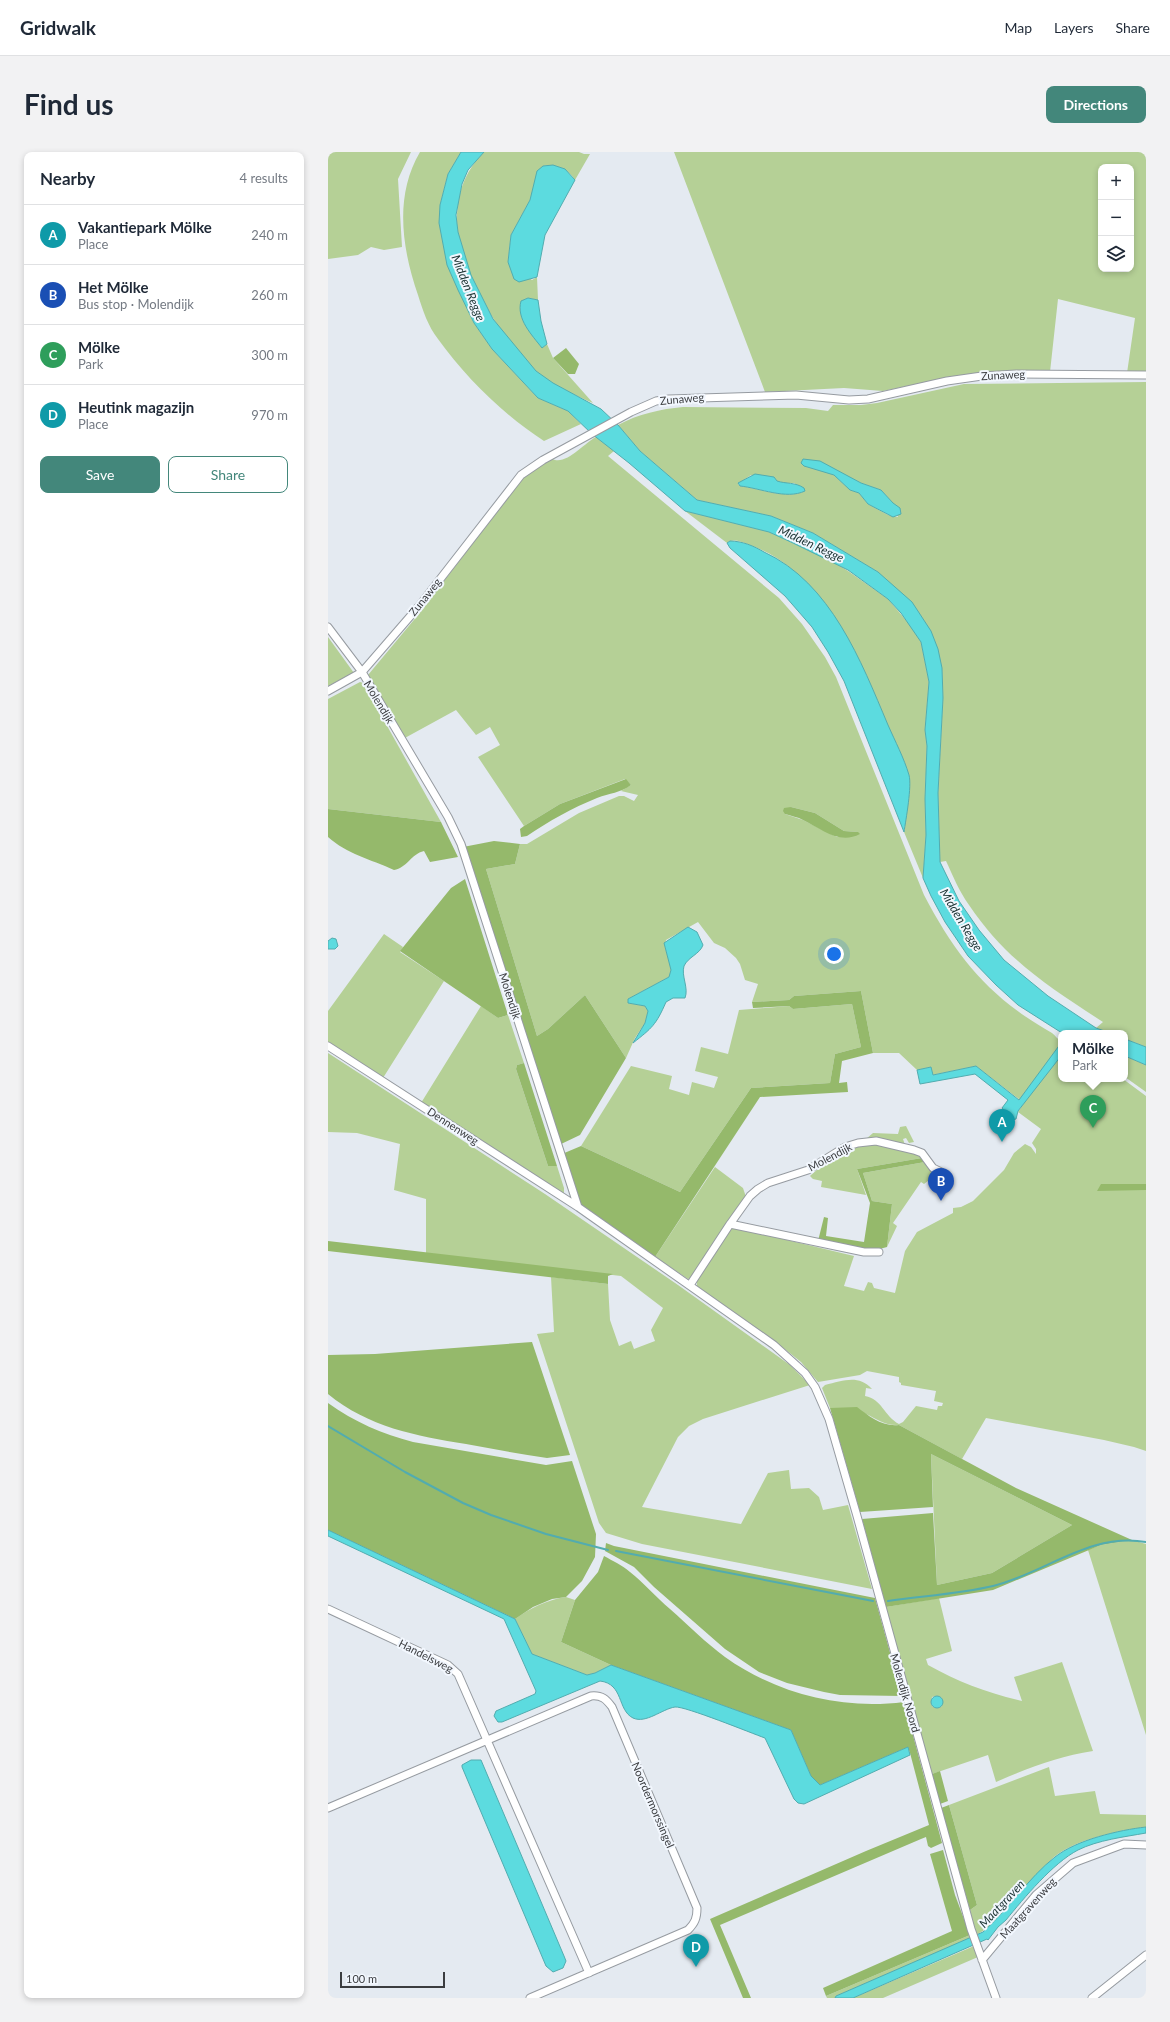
<!DOCTYPE html>
<html lang="en">
<head>
<meta charset="utf-8">
<style>
  :root { --surface:#fff; --page:#f2f2f3; --text:#1f2937; --muted:#747a83; --line:#e0e1e3; --accent:#43877b }
  body { margin:0; font-family:Lato,sans-serif; background:var(--page); color:var(--text) }
  .controls { position:absolute; right:12px; top:12px; display:grid; overflow:hidden; border-radius:8px; box-shadow:0 2px 6px #0003 }
  .controls button { width:36px; height:36px; display:grid; place-items:center; padding:0; border:0; border-bottom:1px solid var(--line); background:var(--surface); color:var(--text); font:20px sans-serif }
  .scale { position:absolute; left:12px; bottom:10px; width:105px; box-sizing:border-box; padding-left:4px; border:2px solid #3b3d40; border-top:0; font-size:11px; line-height:14px; white-space:nowrap; color:#3b3d40; -webkit-text-stroke:3px #f2f7fe; paint-order:stroke }
  .you { position:absolute; left:506px; top:802px; width:14px; height:14px; margin:-10px; border:3px solid #fff; border-radius:50%; background:#1a73e8; box-shadow:0 0 0 6px #1a73e833 }
  .badge { display:grid; place-items:center; width:26px; height:26px; border-radius:50%; background:var(--accent); color:#fff; font-size:13px; font-weight:700 }
  .pin { position:absolute; translate:-50% -33px; filter:drop-shadow(0 1px 2px #0008) }
  .pin::after { content:''; position:absolute; top:21px; width:14px; height:12px; background:inherit; clip-path:polygon(0 0,100% 0,50% 100%) }
  .popup { position:absolute; left:730px; top:878px; width:70px; height:52px; box-sizing:border-box; display:grid; place-content:center; border-radius:8px; background:var(--surface); filter:drop-shadow(0 1px 3px #0005); font-size:13px; white-space:nowrap; color:var(--muted) }
  .popup b { font-size:15px; color:var(--text) }
  .popup::after { content:''; position:absolute; left:50%; top:100%; margin-left:-8px; border:8px solid transparent; border-top-color:var(--surface) }
  .list { margin:0; padding:0; list-style:none }
  h2 { display:flex; justify-content:space-between; align-items:center; height:52px; margin:0; padding:0 16px; font-size:17px }
  h2 small { font-size:13px; font-weight:400; color:var(--muted) }
  .list li { display:grid; grid-template-columns:26px 1fr auto; gap:12px; align-items:center; box-sizing:border-box; height:60px; padding:0 16px; border-top:1px solid var(--line) }
  .list b { display:block; font-size:15px; white-space:nowrap }
  .list p { margin:0; font-size:13px; white-space:nowrap; color:var(--muted) }
  .list em { font-size:13px; font-style:normal; color:var(--muted) }
  .actions { display:flex; gap:8px; padding:12px 16px }
  .actions a { flex:1; padding:9px 0; border:1px solid var(--accent); border-radius:8px; text-align:center; font-size:14px; color:var(--accent) }
  .actions .main { background:var(--accent); color:#fff }
  .icon { flex:none; width:22px; height:22px; fill:none; stroke:currentColor; stroke-width:2; stroke-linecap:round; stroke-linejoin:round }
  .map { position:relative; flex:none; width:818px; height:1846px; overflow:hidden; border-radius:8px }
  header { display:flex; align-items:center; gap:24px; box-sizing:border-box; height:56px; padding:0 20px; background:var(--surface); border-bottom:1px solid var(--line) }
  header strong { font-size:19px }
  nav { display:flex; gap:22px; margin-inline-start:auto; font-size:14px }
  .intro { display:flex; align-items:center; justify-content:space-between; box-sizing:border-box; height:96px; padding:0 24px }
  h1 { margin:0; font-size:28px }
  .button { padding:10px 18px; border-radius:8px; background:var(--accent); color:#fff; font-size:14px; font-weight:700 }
  main { display:flex; gap:24px; padding:0 24px }
  aside { flex:1; background:var(--surface); border-radius:8px; box-shadow:0 2px 6px #0003 }
  .map>svg:first-child { display:block }
  .green { fill:#b5d096; fill-rule:evenodd }
  .forest { fill:#95b96b }
  .water { fill:#5cdbdf; stroke:#52acaf }
  .lines { fill:none; stroke-linecap:round; stroke-linejoin:round }
  .stream { stroke:#52acaf; stroke-width:2 }
  .minor-casing { stroke:#969ba1; stroke-width:9 }
  .minor { stroke:#fff; stroke-width:7 }
  .labels { text-anchor:middle; stroke-width:4; stroke-linejoin:round; paint-order:stroke }
  .street-label { font-size:11px; fill:#3b3d40; stroke:#f2f7fe }
  .water-label { font-size:12px; font-style:italic; fill:#203737; stroke:#f2f7fe }
</style>
</head>
<body>
<header>
<strong>Gridwalk</strong>
<nav><a>Map</a><a>Layers</a><a>Share</a></nav>
</header>
<div class="intro"><h1>Find us</h1><a class="button">Directions</a></div>
<main>
<aside>
<h2>Nearby<small>4 results</small></h2>
<ul class="list">
<li><span class="badge" style="background:#0f9aa8">A</span><div><b>Vakantiepark Mölke</b><p>Place</p></div><em>240 m</em></li>
<li><span class="badge" style="background:#1a4fb4">B</span><div><b>Het Mölke</b><p>Bus stop · Molendijk</p></div><em>260 m</em></li>
<li><span class="badge" style="background:#2e9e5b">C</span><div><b>Mölke</b><p>Park</p></div><em>300 m</em></li>
<li><span class="badge" style="background:#0f9aa8">D</span><div><b>Heutink magazijn</b><p>Place</p></div><em>970 m</em></li>
</ul>
<div class="actions"><a class="main">Save</a><a>Share</a></div>
</aside>
<div class="map">
<svg width="818" height="1846" viewBox="0 0 818 1846">
  <rect width="100%" height="100%" fill="#e4eaf1"/>
  <path class="green" d="M0,0H83L70,27L74,95L56,98L43,95L30,103L0,107Z
    M92,0H133L120,22L112,53L146,171L164,197L210,246L240,259L253,272L216,289C176,263 138,226 110,187C100,174 95,159 90,143C74,97 66,44 92,0Z
    M156,0H251L256,2H262L247,28C239,16 229,13 215,14L202,48L183,83L180,110L204,128L209,125L210,148L200,146L194,149L214,196L219,192L225,206L265,251C246,243 225,233 209,220C173,190 126,109 129,62C130,37 139,17 156,0Z
    M346,0H818V221H799L807,166L730,147L722,220L623,225L555,239L516,236L437,240ZM773,15H803V117H773Z
    M818,230V895L797,887V881H782L768,876L775,870C721,835 678,808 641,753C631,739 625,724 618,709L612,710L610,641L615,546L614,516L550,420L485,381L443,364L369,348L312,299L290,273C310,262 333,257 355,255L478,256L500,259L505,253H533L549,251L636,232ZM475,307L533,331L553,338L565,351L570,365L560,363L540,352L531,341L522,338L506,323L496,318L479,315ZM423,323L453,331H466L477,339C458,348 431,336 412,334L410,332Z
    M268,285L286,299L280,304L451,446L474,472L497,505L508,525L596,743C629,806 662,846 724,881C728,884 729,887 733,889V927H795L818,944V1299L806,1295L776,1288L658,1266L634,1307L571,1273C557,1274 549,1267 538,1262C527,1257 514,1256 502,1256L494,1236L497,1233C515,1229 530,1222 544,1237L538,1236L537,1244C554,1247 556,1264 571,1272L575,1270L588,1254L609,1258L610,1254H614L615,1251L606,1249L608,1239L573,1233V1231L571,1230V1225L539,1219L532,1223L490,1230L473,1210L458,1198L369,1135V1127L402,1077L409,1076L526,1104L516,1134L536,1139L540,1130L544,1131L546,1136L567,1141L577,1099L589,1080L625,1061V1056L633,1055L645,1049L676,1018L686,1001L697,992L703,995L708,1002V997L704,991L713,977L690,960L696,951L648,914L604,923L603,915L589,918L571,901H545L533,839L466,844L461,848L424,850L430,832L417,828L412,812L408,806L397,796L386,791L370,770L338,788C334,802 348,811 341,825L300,847V851L317,854L320,859L317,871L307,886L298,906L257,843L220,877L209,884L158,717L187,712L192,692H199L251,661L291,644H296L306,649L310,643L293,639L303,633L297,627L232,652L196,674L150,605L172,593L162,575L148,583L128,558L75,587L40,523L90,463L135,404L177,346L191,328L223,306C236,316 256,291 268,285ZM463,655L487,661L516,679L530,680L509,685L475,668L457,662Z
    M357,359L441,380L504,409L520,419L560,447L583,474L593,490L601,530L597,578L599,594L597,647L598,683L595,726L576,680L581,624L523,493C498,450 469,409 419,392C413,390 405,386 399,391Z
    M0,485L26,521L0,534Z
    M32,530L35,531L113,670L0,657V547Z
    M56,782L75,795L72,800L116,829L55,926L0,890V859Z
    M524,852L533,895L507,902L502,931L423,936L352,1040L253,994L303,914L344,924L341,937L361,943L364,930L386,936L390,925L367,919L373,895L400,902L411,858L461,854L465,857Z
    M153,854L170,866L180,863L196,911L189,913L188,917L220,1014H229L236,1036V1043L93,951Z
    M0,901L217,1042L350,1133L462,1213L482,1233L375,1267L361,1274L350,1285L314,1355L413,1372L440,1321L461,1318L463,1337L481,1336L491,1345L495,1358L520,1353L544,1437L314,1392L278,1381L271,1371L209,1182L226,1180L223,1125L280,1132L282,1168L291,1194L303,1189L306,1197L327,1189L323,1178L335,1156L293,1124L98,1101V1047L66,1038L72,992L29,981L0,980Z
    M797,904L818,913V940L797,925Z
    M578,974L586,990L581,991L578,986L575,987L577,993L538,987L545,981L570,982L572,975Z
    M549,991L590,1002L594,1006L529,1017L538,1043L493,1035L494,1029L485,1027L482,1024C504,1004 520,995 549,991Z
    M597,1010L605,1020V1025L596,1032L593,1030L565,1071L569,1074L559,1095L564,1052L544,1049L535,1021Z
    M387,1015L415,1036L418,1045L364,1126L360,1127L327,1105Z
    M603,1302L744,1373L664,1421L609,1433Z
    M804,1388L818,1392V1583L760,1398L773,1393Z
    M238,1445L247,1448L233,1490L283,1513L267,1521L259,1523L204,1502L187,1467C203,1456 218,1448 238,1445Z
    M611,1446L624,1499L598,1507L600,1513C630,1530 660,1541 694,1549L686,1525L734,1510L765,1599C731,1604 700,1616 668,1630L660,1603L604,1622L558,1455ZM608,1544L614,1546V1554L610,1556L605,1555L603,1552L604,1545Z
    M721,1615L727,1644L767,1639L772,1662L818,1663V1675C792,1678 746,1688 726,1705C713,1717 702,1731 690,1744C677,1758 666,1774 648,1783L642,1758L649,1753L621,1653Z
    M642,1783L643,1786L508,1844L507,1846H499L498,1844Z
    M646,1794L650,1805L555,1846H525Z"/>
  <path class="forest" d="M238,196L251,212L247,222H240L225,206Z
    M298,627L303,633C292,641 282,641 269,646C244,656 221,669 199,684L193,685L192,677L196,674L232,652Z
    M463,655L487,661L516,679L530,680L532,682C511,693 494,677 475,668C470,665 463,664 457,662L455,659L456,656Z
    M0,657L113,670L130,705L102,710L96,699C83,702 79,716 66,718C42,707 19,702 0,685Z
    M166,689L192,692L187,712L158,717L209,884L220,877L257,843L298,906L252,983L231,993L135,695Z
    M137,727L180,863L170,866L72,799L123,736Z
    M533,839L545,901L514,909L511,931L519,930L520,940L432,945L327,1105L257,1058L252,1050L234,1002L253,994L352,1040L423,936L502,931L507,902L533,895L524,852L465,857L461,854L425,856L424,850L461,848L466,844Z
    M196,911L229,1014H220L188,917L189,913Z
    M594,1006L597,1010L535,1021L544,1049L564,1052L559,1095L544,1099L490,1089L496,1065L500,1066L498,1084L536,1090L542,1051L529,1017Z
    M773,1032H818V1038L769,1039Z
    M0,1089L285,1122L280,1124V1132L0,1099Z
    M204,1190L242,1303L219,1306C192,1302 165,1297 138,1292C88,1284 40,1275 0,1242V1203L47,1202Z
    M0,1251C26,1270 55,1282 85,1290L218,1313L244,1309L268,1382L267,1405L254,1429L238,1445L224,1447L205,1455L187,1467L0,1378Z
    M529,1255C541,1264 554,1275 571,1273L688,1336L804,1388L773,1393L665,1438L558,1455L534,1367L605,1361L609,1433L664,1421L744,1373L603,1302L605,1355L532,1360L502,1256Z
    M278,1391L286,1394L547,1446L574,1544L512,1543L496,1540L459,1531L431,1520L397,1497L326,1435L306,1415L277,1399Z
    M276,1404C285,1409 294,1413 302,1420C316,1431 328,1445 342,1457C360,1473 378,1491 397,1505C449,1542 513,1558 576,1550L614,1691L603,1696L600,1694L598,1685L593,1687L392,1773L423,1846H415L382,1767L538,1699L601,1673L582,1601L580,1595L492,1633L483,1624L463,1578L283,1513L233,1490L247,1448L270,1420Z
    M612,1619L620,1649L612,1652L604,1622Z
    M621,1653L649,1753L642,1758L613,1656Z
    M615,1698L627,1743L642,1783L498,1844L495,1836L624,1779L602,1702Z"/>
  <path class="water" d="M133,0H156L140,18L134,32L128,63L130,80L143,123L165,167L208,219L225,231L273,257L290,273L312,299L369,348L443,364L485,381L550,420L584,450L603,479L610,497L614,516L615,546L610,641L612,710L631,749L651,778L676,808L720,844L768,876L782,881H734L690,853L668,833L640,804L617,770L603,744L595,726L598,683L597,647L599,594L597,578L601,530L593,490L573,461L560,447L520,418L465,391L441,380L357,359L301,311L264,282L240,259L210,246L164,197L146,171L130,138L119,113L111,71L112,53L120,22Z
    M225,13L237,17L247,28L217,83L209,125L191,130L186,127L180,110L183,83L202,48L209,19L215,14Z
    M200,146L210,148L213,169L219,192L214,196C204,183 188,167 193,149Z
    M475,307L492,309L533,331L553,338L565,351L572,356L573,362L565,365L540,352L531,341L522,338L506,323L476,314L473,311Z
    M427,322L446,325L449,329C458,332 467,330 476,336L477,339C458,348 432,336 412,334L410,331Z
    M402,389C414,389 426,394 436,400C503,431 533,509 560,573C567,589 576,606 581,623C584,634 578,667 576,680L516,529L500,500L484,475L457,444L402,396L399,391Z
    M360,775L369,780L375,793C372,802 360,805 356,814C353,824 361,836 357,846H345L338,850C328,873 324,876 305,891L317,871L320,859L317,854L300,851V847L341,825L343,818L336,791Z
    M4,786L8,787L10,794L7,797H0V789Z
    M797,887L818,895V913L797,904Z
    M733,891V904L690,959L688,967L684,968L674,956L680,948L647,922L592,932L589,918L603,915L605,923L648,914L691,948Z
    M0,1378L187,1467L204,1502L259,1523L267,1521L283,1513L463,1578L483,1624L492,1633L580,1595L582,1603L476,1652L470,1651L466,1647L437,1586C423,1581 357,1554 347,1555C334,1557 318,1572 305,1566C289,1558 296,1532 272,1529L174,1570H170L166,1564L168,1559L207,1542L208,1539L176,1467L0,1384Z
    M603 1550a6 6 0 1 1 12 0a6 6 0 1 1-12 0Z
    M143,1608H153L236,1804L238,1809L235,1816L225,1820L218,1814L134,1615V1613Z
    M818,1675V1681C796,1685 770,1688 750,1698C725,1711 696,1746 678,1768L670,1775L660,1788L659,1787L525,1846H507L508,1844L655,1780C681,1757 700,1726 727,1705C748,1688 791,1678 818,1675Z"/>
  <g class="lines">
    <path class="stream" d="M0,1274L77,1320L135,1351L163,1363L218,1382L280,1398
      M288,1399L545,1449
      M560,1449C594,1444 631,1442 665,1434C718,1421 761,1380 818,1390"/>
    <g class="minor-casing">
      <path id="minor" d="M0,475L34,520L92,453L193,323L215,308L303,260L328,249L341,247L468,243L521,248L540,247L619,229L654,224L688,222L818,223
        M0,539L34,520L120,665L133,692L250,1055
        M0,894L250,1055L446,1193L477,1221L487,1235L501,1267L529,1364L643,1777L668,1846
        M402,1072L536,1100H551
        M362,1133L402,1072L422,1044L430,1037L440,1031L480,1018L517,995L530,991L548,989L586,998L594,1001L605,1016L613,1020
        M0,1457L120,1513L130,1522L261,1821
        M0,1656L263,1544C274,1543 278,1547 284,1555L369,1756C369,1766 367,1771 360,1778L202,1846
        M654,1808L708,1743L745,1711L796,1692L818,1693
        M764,1846L818,1803"/>
    </g>
    <use href="#minor" class="minor"/>
  </g>
  <g class="labels">
    <g class="street-label">
      <text transform="translate(675 223) rotate(-3)" y="4">Zunaweg</text>
      <text transform="translate(354 247) rotate(-5)" y="4">Zunaweg</text>
      <text transform="translate(97 445) rotate(-52)" y="4">Zunaweg</text>
      <text transform="translate(51 550) rotate(59)" y="4">Molendijk</text>
      <text transform="translate(182 844) rotate(72)" y="4">Molendijk</text>
      <text transform="translate(125 974) rotate(33)" y="4">Dennenweg</text>
      <text transform="translate(502 1005) rotate(-28)" y="4">Molendijk</text>
      <text transform="translate(98 1504) rotate(27)" y="4">Handelsweg</text>
      <text transform="translate(577 1541) rotate(74)" y="4">Molendijk Noord</text>
      <text transform="translate(325 1653) rotate(67)" y="4">Noordermorssingel</text>
      <text transform="translate(700 1756) rotate(-48)" y="4">Maatgravenweg</text>
    </g>
    <g class="water-label">
      <text transform="translate(140 136) rotate(68)" y="4">Midden Regge</text>
      <text transform="translate(483 392) rotate(25)" y="4">Midden Regge</text>
      <text transform="translate(633 768) rotate(59)" y="4">Midden Regge</text>
      <text transform="translate(674 1752) rotate(-47)" y="4">Maatgraven</text>
    </g>
  </g>
</svg>
<div class="controls">
<button>+</button>
<button>−</button>
<button><svg class="icon" aria-label="layers" viewBox="0 0 24 24"><path d="M12 4l9 5-9 5-9-5zM3 14l9 5 9-5"/></svg></button>
</div>
<div class="scale">100 m</div>
<div class="you"></div>
<div class="pin badge" style="left:674px;top:990px;background:#0f9aa8">A</div>
<div class="pin badge" style="left:613px;top:1049px;background:#1a4fb4">B</div>
<div class="pin badge" style="left:765px;top:976px;background:#2e9e5b">C</div>
<div class="popup"><b>Mölke</b>Park</div>
<div class="pin badge" style="left:368px;top:1815px;background:#0f9aa8">D</div>
</div>
</main>
</body>
</html>
